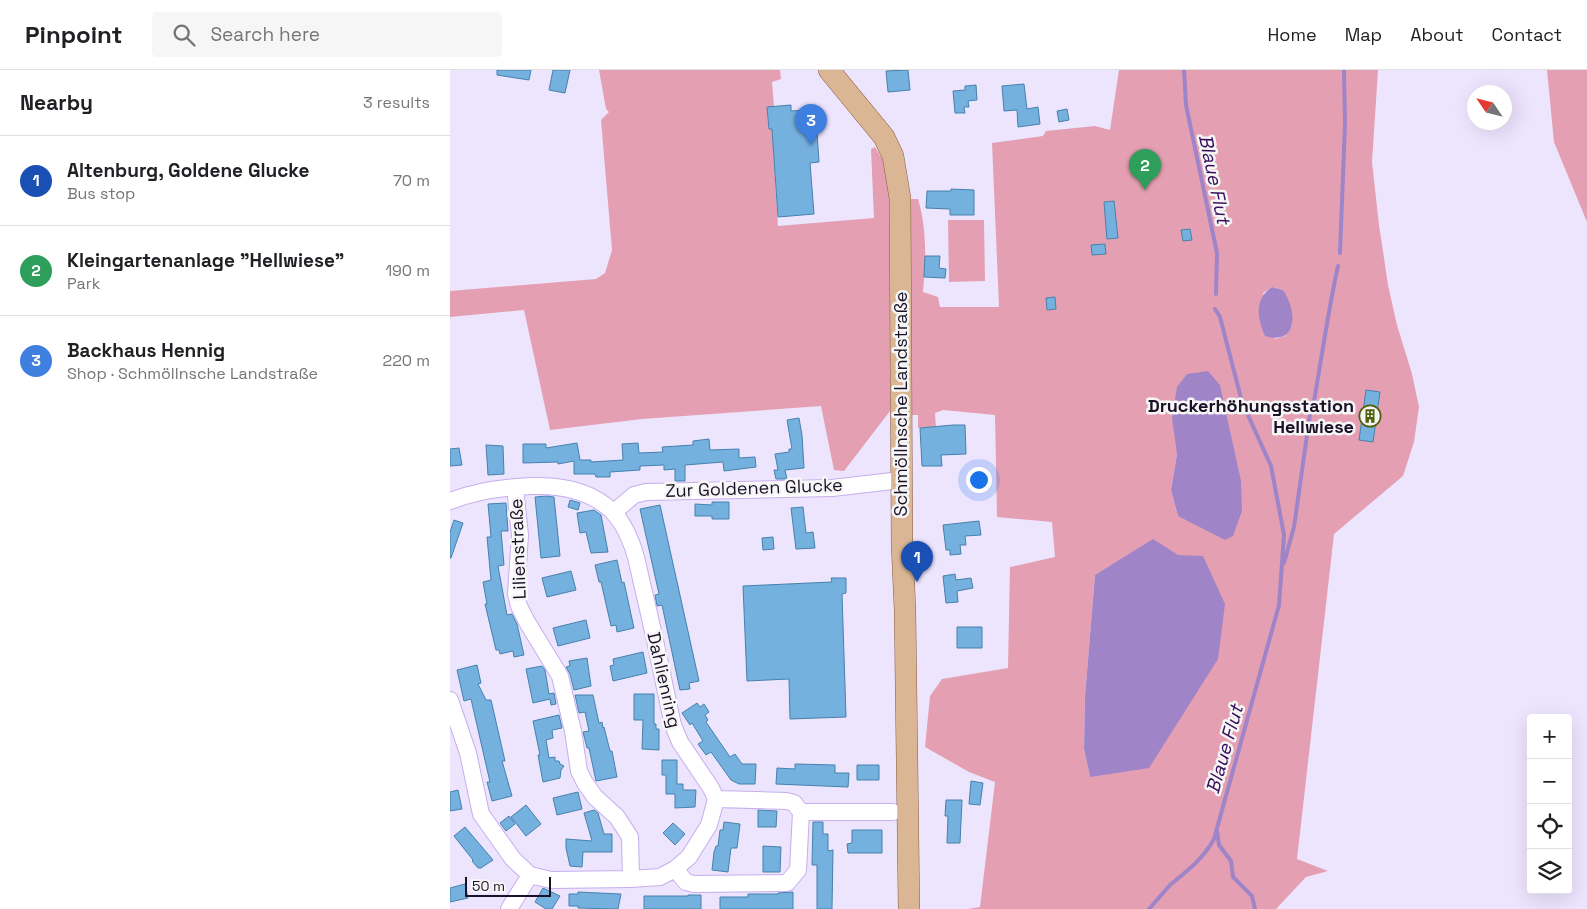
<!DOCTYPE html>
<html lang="en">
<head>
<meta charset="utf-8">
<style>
  :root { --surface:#fff; --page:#f6f6f6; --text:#202124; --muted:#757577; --line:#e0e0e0; --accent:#4f6109 }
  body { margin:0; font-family:"Space Grotesk",sans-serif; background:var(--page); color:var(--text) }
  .controls { position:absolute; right:15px; bottom:15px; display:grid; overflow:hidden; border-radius:5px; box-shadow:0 5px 20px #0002 }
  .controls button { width:45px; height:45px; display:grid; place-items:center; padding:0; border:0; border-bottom:1px solid var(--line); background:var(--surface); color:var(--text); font:25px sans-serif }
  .compass { position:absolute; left:1017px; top:15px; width:45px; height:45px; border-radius:50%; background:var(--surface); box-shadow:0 5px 20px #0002; rotate:305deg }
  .scale { position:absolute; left:15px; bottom:12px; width:86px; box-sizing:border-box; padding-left:5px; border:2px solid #1a1127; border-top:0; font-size:14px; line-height:18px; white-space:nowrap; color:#1a1127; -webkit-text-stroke:4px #f6f6f6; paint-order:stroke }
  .you { position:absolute; left:528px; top:409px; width:18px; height:18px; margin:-12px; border:4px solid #fff; border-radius:50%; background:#1a73e8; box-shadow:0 0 0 8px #1a73e833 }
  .badge { display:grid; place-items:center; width:32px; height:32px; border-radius:50%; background:var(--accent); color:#fff; font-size:16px; font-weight:700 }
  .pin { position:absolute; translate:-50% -41px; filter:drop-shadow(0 1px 2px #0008) }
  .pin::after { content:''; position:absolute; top:26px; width:18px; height:15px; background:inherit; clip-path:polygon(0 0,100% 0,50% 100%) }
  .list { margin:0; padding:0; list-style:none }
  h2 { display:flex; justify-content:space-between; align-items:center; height:65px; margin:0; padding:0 20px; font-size:21px }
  h2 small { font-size:16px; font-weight:400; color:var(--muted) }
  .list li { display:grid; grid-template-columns:32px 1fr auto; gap:15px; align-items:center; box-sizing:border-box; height:90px; padding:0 20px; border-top:1px solid var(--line) }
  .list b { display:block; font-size:19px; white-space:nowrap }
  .list p { margin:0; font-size:16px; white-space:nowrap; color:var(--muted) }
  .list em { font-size:16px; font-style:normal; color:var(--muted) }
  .icon { flex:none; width:28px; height:28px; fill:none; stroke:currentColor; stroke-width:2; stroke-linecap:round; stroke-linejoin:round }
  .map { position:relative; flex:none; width:1137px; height:839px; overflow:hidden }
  header { display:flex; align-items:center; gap:30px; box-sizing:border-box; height:70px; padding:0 25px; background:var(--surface); border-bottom:1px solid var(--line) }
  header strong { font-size:24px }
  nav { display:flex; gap:28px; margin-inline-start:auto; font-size:18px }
  .search { width:350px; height:45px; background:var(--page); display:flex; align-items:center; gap:12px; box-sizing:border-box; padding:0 18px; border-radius:5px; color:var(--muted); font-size:19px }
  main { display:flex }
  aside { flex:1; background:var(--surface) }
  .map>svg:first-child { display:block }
  .green { fill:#e4a0b2; fill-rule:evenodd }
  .water { fill:#9f84c7 }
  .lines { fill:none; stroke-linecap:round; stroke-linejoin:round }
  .stream { stroke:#9f84c7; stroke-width:4 }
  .building { fill:#75b1de; stroke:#4681ac }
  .minor-casing { stroke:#c7aeed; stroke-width:18 }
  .major-casing { stroke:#875c40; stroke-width:22 }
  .minor { stroke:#fff; stroke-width:16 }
  .major { stroke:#dab695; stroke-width:21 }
  .labels { text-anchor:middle; stroke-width:5; stroke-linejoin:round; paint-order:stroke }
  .street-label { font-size:18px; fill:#1a1127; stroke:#f6f6f6 }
  .poi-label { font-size:18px; font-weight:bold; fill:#1a1127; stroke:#f6f6f6; text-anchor:end }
  .water-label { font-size:19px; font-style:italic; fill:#370c5d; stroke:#f6f6f6 }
</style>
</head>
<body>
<header>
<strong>Pinpoint</strong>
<div class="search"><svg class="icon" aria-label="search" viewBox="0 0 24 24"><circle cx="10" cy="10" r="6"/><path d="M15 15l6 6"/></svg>Search here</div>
<nav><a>Home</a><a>Map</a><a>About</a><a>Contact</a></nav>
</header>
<main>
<aside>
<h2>Nearby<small>3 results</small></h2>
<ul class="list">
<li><span class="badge" style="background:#1a4fb4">1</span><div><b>Altenburg, Goldene Glucke</b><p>Bus stop</p></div><em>70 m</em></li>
<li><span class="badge" style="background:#2e9e5b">2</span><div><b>Kleingartenanlage &quot;Hellwiese&quot;</b><p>Park</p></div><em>190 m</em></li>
<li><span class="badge" style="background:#3f7fe0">3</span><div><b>Backhaus Hennig</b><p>Shop · Schmöllnsche Landstraße</p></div><em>220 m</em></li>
</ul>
</aside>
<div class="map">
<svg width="1137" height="839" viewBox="0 0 1137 839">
  <rect width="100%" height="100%" fill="#ede4fe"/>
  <path class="green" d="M149,0H330L331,9L322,12L324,37H317L319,59H322L328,156L424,148L421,79L425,77L433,90L441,121V336L440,341L394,401L384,400L371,336L192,349L100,360L74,240L0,247V221L146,209L155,203L162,180L151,50L159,42L156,39Z
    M669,0H928L922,92L929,155L938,215L947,255L962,304L969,337L964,372L953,406L884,464L847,789L878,801L856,807L826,839H518L530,837L545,712L519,702L475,677L480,626L492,609L558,598L560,497L605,487L602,452L547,447L545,345L493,340L485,343L486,358H468V345H461L460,129H468C477,159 476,191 473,222L488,227L490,237H549L542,73L593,66L596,61L645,56L660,60ZM822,217L833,220L842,256L835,266L825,269L813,223ZM727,384L728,446L721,420ZM703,470L727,485L640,707L634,679L635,626L645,505Z
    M1097,0H1137V152L1104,72Z
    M498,150H534L535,211L499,212Z"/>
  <path class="water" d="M822,217L833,220C847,240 849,276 815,266C807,248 804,229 822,217Z
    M758,301L770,315L791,411L792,441L783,466L775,470L728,446L721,420L727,384L722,348L727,317L737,304Z
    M703,469L728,485L753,486L775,534L768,589L699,698L640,707L634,679L635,626L645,505Z"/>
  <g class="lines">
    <path class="stream" d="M734,0L736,35L767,183L766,224
      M890,183L895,54L894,0
      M864,331C872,286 878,241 888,196
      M834,493L844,457L860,344
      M767,761L769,775L781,791L783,807L802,826L805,839
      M699,839C706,831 713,823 720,815C737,801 753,789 764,769L829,535L834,465L821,396L792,332L770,247L765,239"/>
  </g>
  <path class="building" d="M47,0H81L79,10L47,5Z
    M103,0H120L115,23L99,20Z
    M458,0L460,20L438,22L436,1Z
    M574,14L577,39L588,37L590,54L568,57L567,40L554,41L552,16Z
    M526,15L527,30L518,31L519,37H514L515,43H505L503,21L515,20V16Z
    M341,35V41L358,40L359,48L366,47L369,92L360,93L364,144L328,147L322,59H319L317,37Z
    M617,39L619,50L609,52L607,41Z
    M501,119L524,120V145H500V139L476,138L477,121H501Z
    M664,131L668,168L657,169L654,132Z
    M740,159L742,170L733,171L731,160Z
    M655,174L656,184L642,185L641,175Z
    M475,186H490L489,198L496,199L495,208L474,207Z
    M605,227L606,239L597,240L596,228Z
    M916,320L930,322L923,372L909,370Z
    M349,348L352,365L354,398L335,400L337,409H326L324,400H328L325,384L339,382V379H342L337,350Z
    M503,355H515L516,384L491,385L492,396H472L470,358Z
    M259,369L260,380L289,379V388L305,387L306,397L274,401L273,392L235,395V411H225V399L214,400V395L190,396V400L160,402V407H146L145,404H124V391L108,394V392L73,393V374H96V378L127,373L130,390H141V392L173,390L172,374L188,373L189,383L213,382L212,377L243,375V371Z
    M36,375L53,376L54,404L38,405Z
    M9,378L12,395L0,396V379Z
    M97,426L104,427L110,486L91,488L85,427Z
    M120,430L130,433L128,440L118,437Z
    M262,432H279V449H262V446H245V434L262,435Z
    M56,433L58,461H51L54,495L48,496L57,545L62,544L67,554L74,585L64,587L63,581L50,584L49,580H46L35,534H37L33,512L41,510L37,467H41L38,434Z
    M210,435L249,611L239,613L240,619L230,620L212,535L207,536L205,525L209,524L190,439Z
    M353,437L356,463L363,462L365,478L346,479L341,438Z
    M144,440L151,445L158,482L141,483L136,462L130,463L127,443Z
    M4,450L13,453L1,488H0V462Z
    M529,451L531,465L515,466L516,475H510L511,484L500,485V480H496L493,455Z
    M323,467L324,479L313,480L312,468Z
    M167,490L172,513L174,512L184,558L167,562L166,555L161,556L151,512H149L145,495Z
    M121,501L126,520L97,527L92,508Z
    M505,504L506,510L521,508L523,518L507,521L508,532L496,533L493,506Z
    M381,508H396V523L392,524L396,647L340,649L339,609L297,611L293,516L382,512Z
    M136,550L140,568L108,576L103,558Z
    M507,557H532V578H507Z
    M193,582L197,603L163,611L160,596L164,595L163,589Z
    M137,588L141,616L124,620L120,604L116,597L120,596L119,591Z
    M27,595L31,613L28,614L36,630H41L55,691H52L62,726L42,731L37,712H40L21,629L14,631L7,600Z
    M92,596L95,600L99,624L104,623L106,634L101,635L100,629L83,633L76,599Z
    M184,624H204V654H206V659H209V680L192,679L193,650H184Z
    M125,625H143L149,653L152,652L153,658L154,657L160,681H162L167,707L146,711L139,678H137L133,662L139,661L135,642L129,643Z
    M247,633L250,637L254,634L259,642L255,645L258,650L256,652L280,687L285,684L292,694H306L305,714H289L281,710L261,682L256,685L248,674L253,671L242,653L240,655L232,643Z
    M109,645L112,658L102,660L103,668L96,670L99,688L105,687V691H109L110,694L114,696L111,700L110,708L93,712L88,685H90L83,651Z
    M212,690H227V714H233V720H246L245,737L225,738V724H216V705H212Z
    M345,694L385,695V703H399L398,717L326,714L327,698L345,699Z
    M407,695H429V710H407Z
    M521,711L533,713L530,735L519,734Z
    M8,720L12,739L0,741V722Z
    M128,722L132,739L107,745L103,728Z
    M496,730H512L510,773H497L498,746H495Z
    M76,735L91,754L76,766L61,747Z
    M144,740L148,743L154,764H162V782H133L132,797L120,796L116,778V769L142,771L134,743Z
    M308,740L327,741L326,757H308Z
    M59,746L65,754L56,761L50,753Z
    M274,752L290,754L287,778H281L278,802L262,800L264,782L266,776H268L270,760H273Z
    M363,752H373V764H378V781L383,780L382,839H367V795H362Z
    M223,753L235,764L225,775L213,763Z
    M15,757L43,790L31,798H28L22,791L23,790L4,766Z
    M402,760H432V783H398L397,774L402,773Z
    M313,776L331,777L330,802H313Z
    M15,814L18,828L0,832V818Z
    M93,818L110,826L102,839H96L85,832Z
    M128,822L171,824L168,839L128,838V836H119V824H128Z
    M343,822V839H270V827H298V824H328V823Z
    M238,825H251V839H194V826H238Z"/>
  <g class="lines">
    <g class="minor-casing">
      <path id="minor" d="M65,417L70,465L66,524L69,536L77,552L110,606L123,661L129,701L135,713L145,727L167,747L180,767L181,809
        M0,431C26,421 54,417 82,416C111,415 140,420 162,441C170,449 176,460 180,470C187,485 189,502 193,518C204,563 213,609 223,655L230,672L261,718L266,729L259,755L239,787L225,799L210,807L181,809L101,810L80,805L63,789L31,744L18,683L0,630
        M164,442L184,425L196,422L382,418L451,410
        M351,742H443
        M225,799L236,812L244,814L337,813L348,800L351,742L344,733L336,731L266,729
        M59,839L80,805"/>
    </g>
    <g class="major-casing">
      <path id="major" d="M379,0L434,67L443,86L450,128L452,475L455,540L459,839"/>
    </g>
    <use href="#minor" class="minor"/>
    <use href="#major" class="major"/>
  </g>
  <defs>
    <g id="building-ring" transform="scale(1.125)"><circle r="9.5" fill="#f6f6f6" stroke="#4f6109" stroke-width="1.5"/><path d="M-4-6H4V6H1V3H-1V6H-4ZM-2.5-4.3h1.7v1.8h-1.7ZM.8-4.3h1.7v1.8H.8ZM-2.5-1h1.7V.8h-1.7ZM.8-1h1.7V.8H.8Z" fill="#4f6109"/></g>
  </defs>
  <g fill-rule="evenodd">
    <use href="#building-ring" x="920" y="346"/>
  </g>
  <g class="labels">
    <g class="street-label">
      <text transform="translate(451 334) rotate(-90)" y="6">Schmöllnsche Landstraße</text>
      <text transform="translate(304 418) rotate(-2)" y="6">Zur Goldenen Glucke</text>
      <text transform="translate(68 479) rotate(-92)" y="6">Lilienstraße</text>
      <text transform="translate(214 610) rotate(77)" y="6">Dahlienring</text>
    </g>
    <g class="poi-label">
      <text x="904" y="342">Druckerhöhungsstation<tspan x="904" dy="21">Hellwiese</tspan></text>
    </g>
    <g class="water-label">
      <text transform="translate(765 109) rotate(78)" y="7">Blaue Flut</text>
      <text transform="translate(774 679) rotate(-74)" y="7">Blaue Flut</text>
    </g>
  </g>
</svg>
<div class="controls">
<button>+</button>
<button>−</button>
<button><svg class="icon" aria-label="locate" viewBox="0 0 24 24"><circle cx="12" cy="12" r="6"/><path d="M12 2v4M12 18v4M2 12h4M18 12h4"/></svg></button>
<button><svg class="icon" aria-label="layers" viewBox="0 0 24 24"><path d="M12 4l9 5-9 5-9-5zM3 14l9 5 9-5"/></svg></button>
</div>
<svg class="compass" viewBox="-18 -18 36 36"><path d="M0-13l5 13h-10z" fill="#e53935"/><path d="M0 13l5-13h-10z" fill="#757577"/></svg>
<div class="scale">50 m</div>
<div class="you"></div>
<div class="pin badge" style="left:467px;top:512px;background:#1a4fb4">1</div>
<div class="pin badge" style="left:695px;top:120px;background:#2e9e5b">2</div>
<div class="pin badge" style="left:361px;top:75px;background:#3f7fe0">3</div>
</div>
</main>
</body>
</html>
